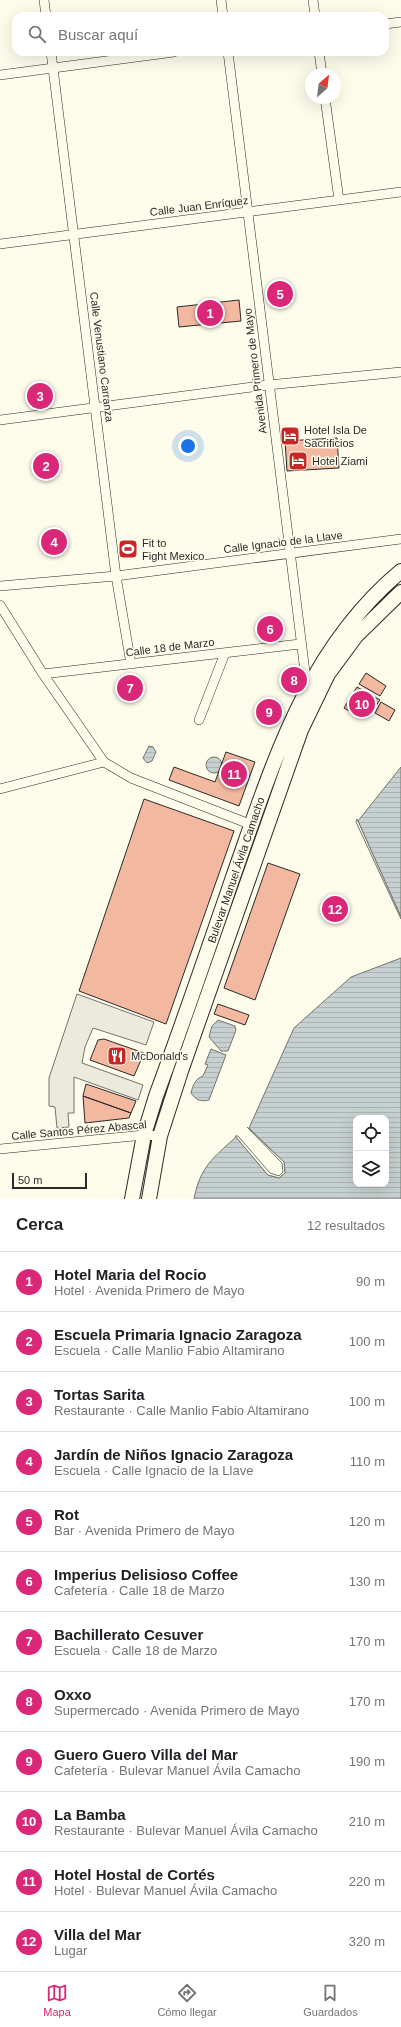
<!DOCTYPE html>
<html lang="es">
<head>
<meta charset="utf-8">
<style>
  :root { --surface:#fff; --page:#f6f6f6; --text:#202124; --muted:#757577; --line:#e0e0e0; --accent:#db2777 }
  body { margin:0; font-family:Arial,sans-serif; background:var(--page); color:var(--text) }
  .controls { position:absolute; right:12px; bottom:12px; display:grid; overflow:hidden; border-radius:8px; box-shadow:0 4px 16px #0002 }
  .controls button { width:36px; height:36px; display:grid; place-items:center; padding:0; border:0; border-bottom:1px solid var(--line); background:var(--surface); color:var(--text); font:20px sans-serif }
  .compass { position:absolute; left:305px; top:68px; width:36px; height:36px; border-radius:50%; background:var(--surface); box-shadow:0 4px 16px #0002; rotate:28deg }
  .scale { position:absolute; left:12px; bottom:10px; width:75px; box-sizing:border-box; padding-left:4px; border:2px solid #2b2b2b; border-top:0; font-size:11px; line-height:14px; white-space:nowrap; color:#2b2b2b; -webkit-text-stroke:3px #fdfbea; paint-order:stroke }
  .you { position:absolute; left:188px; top:446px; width:14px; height:14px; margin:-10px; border:3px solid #fff; border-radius:50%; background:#1a73e8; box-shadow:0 0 0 6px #1a73e833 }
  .badge { display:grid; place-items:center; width:26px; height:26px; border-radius:50%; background:var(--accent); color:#fff; font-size:13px; font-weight:700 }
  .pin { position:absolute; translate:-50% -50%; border:2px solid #fff; box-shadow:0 1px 4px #0006 }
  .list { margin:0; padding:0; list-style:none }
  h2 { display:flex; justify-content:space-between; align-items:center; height:52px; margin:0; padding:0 16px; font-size:17px }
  h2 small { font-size:13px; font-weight:400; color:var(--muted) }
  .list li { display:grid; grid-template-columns:26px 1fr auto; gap:12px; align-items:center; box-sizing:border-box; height:60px; padding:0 16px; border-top:1px solid var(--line) }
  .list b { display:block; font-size:15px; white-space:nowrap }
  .list p { margin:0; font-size:13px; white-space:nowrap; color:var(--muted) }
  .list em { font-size:13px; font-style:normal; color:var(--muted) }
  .icon { flex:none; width:22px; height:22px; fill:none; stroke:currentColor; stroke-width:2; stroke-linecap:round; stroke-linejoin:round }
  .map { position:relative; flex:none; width:401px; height:1199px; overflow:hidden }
  .search { position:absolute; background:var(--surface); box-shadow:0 4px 16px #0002; left:12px; right:12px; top:12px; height:44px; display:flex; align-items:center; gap:10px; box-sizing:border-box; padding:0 14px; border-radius:12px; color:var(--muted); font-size:15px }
  .sheet { height:772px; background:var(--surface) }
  nav { display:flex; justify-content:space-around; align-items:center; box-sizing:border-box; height:56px; border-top:1px solid var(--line); background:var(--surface); font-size:11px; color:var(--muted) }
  nav a { display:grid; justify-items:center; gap:2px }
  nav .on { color:var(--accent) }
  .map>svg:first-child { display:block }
  .parking { fill:#eceadb; stroke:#74746e }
  .water { fill:url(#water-rules); stroke:#74746e; fill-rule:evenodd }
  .pier { fill:#fdfbea; stroke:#74746e }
  .building { fill:#f2b8a0; stroke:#2b2b2b }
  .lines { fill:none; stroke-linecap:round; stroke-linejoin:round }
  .minor-casing { stroke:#2b2b2b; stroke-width:10 }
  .primary-casing { stroke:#2b2b2b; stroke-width:16 }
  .minor { stroke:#fdfbea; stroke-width:9 }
  .primary { stroke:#fdfbea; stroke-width:14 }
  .labels { text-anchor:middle; stroke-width:3; stroke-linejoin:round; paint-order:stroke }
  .street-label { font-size:11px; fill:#2b2b2b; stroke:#fdfbea }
  .poi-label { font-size:11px; fill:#2b2b2b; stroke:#fdfbea; text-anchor:start }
</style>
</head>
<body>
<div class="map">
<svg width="401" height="1199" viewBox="0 0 401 1199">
  <defs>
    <pattern id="water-rules" width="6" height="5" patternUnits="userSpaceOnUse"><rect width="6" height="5" fill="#c7d0d0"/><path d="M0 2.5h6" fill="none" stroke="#abb3b3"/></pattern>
  </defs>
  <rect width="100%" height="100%" fill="#fdfbea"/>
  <path class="parking" d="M77,994L154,1022L146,1045L93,1028L85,1047L82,1063L143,1085L138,1100L74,1077V1113H68L69,1127L57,1128L55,1107L49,1106V1078Z"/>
  <path class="water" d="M149,746L153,747L156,752L152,761L147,763L143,758Z
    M206 765a8 8 0 1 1 16 0a8 8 0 1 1-16 0Z
    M401,767V917L358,821Z
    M401,958V1199H194C200,1167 213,1158 236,1137L268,1175L279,1178L285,1173L284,1162L249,1128L294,1028L351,977ZM356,1118H386V1184H356Z
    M218,1020L235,1026L236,1030L228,1051H221L209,1037L212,1026Z
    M211,1049L226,1055L209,1100C200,1102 196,1100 191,1093C193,1085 195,1079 203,1076L208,1065L205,1064Z"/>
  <path class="pier" d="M357,819L401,917V919L356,822Z
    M247,1127L284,1162L285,1173L279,1178L268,1175L235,1136H238L270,1173L279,1176L283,1172L282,1163Z"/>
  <path class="building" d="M239,300L241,321L179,327L177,307Z
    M337,438L339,468L287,471L285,441Z
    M366,673L386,686L380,696L359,684Z
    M357,687L380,700L371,713L362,708L358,716L344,708Z
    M381,702L395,710L389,721L375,713Z
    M226,752L255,762L239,806L169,780L174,767L215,782Z
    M144,799L234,831L166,1024L79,991Z
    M268,863L300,874L255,1000L224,988Z
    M218,1004L249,1015L245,1025L214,1014Z
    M104,1039L144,1053L134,1076L90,1060L98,1040Z
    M86,1084L136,1101L131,1113L83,1096Z
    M83,1096L131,1113L129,1118L85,1123Z"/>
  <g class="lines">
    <g class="minor-casing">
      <path id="minor" d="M44,0L46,16
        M221,0L223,16
        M313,0L315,16
        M385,24L401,22
        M51,52L116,576L131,664
        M228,52L307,688
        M319,52L322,74
        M0,75L174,52
        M325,98L339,200
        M0,244L401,192
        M0,420L268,385L401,372
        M0,586L116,576L401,539
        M0,605L43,674L104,762L131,778L252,825
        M43,674L300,644
        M199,720L225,653
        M0,789L104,762
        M0,1149L144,1135L160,1136"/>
    </g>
    <g class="primary-casing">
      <path id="primary" d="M132,1199L144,1135L156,1096C183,1023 208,950 233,877C273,764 306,650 401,571
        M149,1199L160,1136L181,1071L301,730L328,674L356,636L401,592"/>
    </g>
    <use href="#minor" class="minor"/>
    <use href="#primary" class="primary"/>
  </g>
  <defs>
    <g id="hotel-square" transform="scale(1)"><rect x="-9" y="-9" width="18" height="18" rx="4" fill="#c62828" stroke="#fdfbea"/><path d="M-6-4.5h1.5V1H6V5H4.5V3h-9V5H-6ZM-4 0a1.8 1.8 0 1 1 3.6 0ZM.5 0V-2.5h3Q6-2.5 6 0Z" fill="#fff"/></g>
    <g id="stadium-square" transform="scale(1)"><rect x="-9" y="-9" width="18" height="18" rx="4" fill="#c62828" stroke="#fdfbea"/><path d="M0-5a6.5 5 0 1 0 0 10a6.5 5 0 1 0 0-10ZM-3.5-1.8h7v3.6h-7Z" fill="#fff"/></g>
    <g id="restaurant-square" transform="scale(1)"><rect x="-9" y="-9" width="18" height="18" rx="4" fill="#c62828" stroke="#fdfbea"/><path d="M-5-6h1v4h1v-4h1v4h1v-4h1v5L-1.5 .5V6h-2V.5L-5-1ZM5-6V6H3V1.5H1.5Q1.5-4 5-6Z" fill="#fff"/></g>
  </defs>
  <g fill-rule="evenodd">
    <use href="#hotel-square" x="290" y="436"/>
    <use href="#hotel-square" x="298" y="461"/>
    <use href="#stadium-square" x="128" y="549"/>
    <use href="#restaurant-square" x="117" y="1056"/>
  </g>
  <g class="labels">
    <g class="street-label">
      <text transform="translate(199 206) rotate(-7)" y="4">Calle Juan Enríquez</text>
      <text transform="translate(102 357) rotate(83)" y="4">Calle Venustiano Carranza</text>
      <text transform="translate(255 371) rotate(-97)" y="4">Avenida Primero de Mayo</text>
      <text transform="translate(283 542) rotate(-7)" y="4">Calle Ignacio de la Llave</text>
      <text transform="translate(170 647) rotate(-7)" y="4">Calle 18 de Marzo</text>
      <text transform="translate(236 870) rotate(-71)" y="4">Bulevar Manuel Ávila Camacho</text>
      <text transform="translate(79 1130) rotate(-5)" y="4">Calle Santos Pérez Abascal</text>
    </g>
    <g class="poi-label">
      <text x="304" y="434">Hotel Isla De<tspan x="304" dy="13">Sacrificios</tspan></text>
      <text x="312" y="465">Hotel Ziami</text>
      <text x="142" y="547">Fit to<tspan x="142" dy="13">Fight Mexico</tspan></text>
      <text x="131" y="1060">McDonald's</text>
    </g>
  </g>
</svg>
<div class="controls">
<button><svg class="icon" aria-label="locate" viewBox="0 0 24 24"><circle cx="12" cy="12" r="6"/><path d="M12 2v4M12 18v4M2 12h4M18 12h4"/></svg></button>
<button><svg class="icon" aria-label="layers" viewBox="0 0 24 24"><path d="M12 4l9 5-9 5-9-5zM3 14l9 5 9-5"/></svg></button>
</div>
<svg class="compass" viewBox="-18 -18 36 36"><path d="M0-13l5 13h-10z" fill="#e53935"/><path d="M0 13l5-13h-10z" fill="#757577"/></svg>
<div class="scale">50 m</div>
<div class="you"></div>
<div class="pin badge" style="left:210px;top:313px">1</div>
<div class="pin badge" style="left:46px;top:466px">2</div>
<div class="pin badge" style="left:40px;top:396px">3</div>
<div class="pin badge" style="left:54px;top:542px">4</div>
<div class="pin badge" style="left:280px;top:294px">5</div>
<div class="pin badge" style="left:270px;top:629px">6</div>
<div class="pin badge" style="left:130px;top:688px">7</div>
<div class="pin badge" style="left:294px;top:680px">8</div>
<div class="pin badge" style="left:269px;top:712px">9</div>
<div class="pin badge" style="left:362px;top:704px">10</div>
<div class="pin badge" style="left:234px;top:774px">11</div>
<div class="pin badge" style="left:335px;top:909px">12</div>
<div class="search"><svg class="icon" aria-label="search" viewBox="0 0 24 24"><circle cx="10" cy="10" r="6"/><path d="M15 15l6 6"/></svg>Buscar aquí</div>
</div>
<section class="sheet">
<h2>Cerca<small>12 resultados</small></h2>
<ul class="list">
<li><span class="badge">1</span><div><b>Hotel Maria del Rocio</b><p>Hotel · Avenida Primero de Mayo</p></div><em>90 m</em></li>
<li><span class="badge">2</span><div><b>Escuela Primaria Ignacio Zaragoza</b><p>Escuela · Calle Manlio Fabio Altamirano</p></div><em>100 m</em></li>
<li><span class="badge">3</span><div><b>Tortas Sarita</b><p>Restaurante · Calle Manlio Fabio Altamirano</p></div><em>100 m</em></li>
<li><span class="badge">4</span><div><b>Jardín de Niños Ignacio Zaragoza</b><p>Escuela · Calle Ignacio de la Llave</p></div><em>110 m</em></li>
<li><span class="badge">5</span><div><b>Rot</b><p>Bar · Avenida Primero de Mayo</p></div><em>120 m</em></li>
<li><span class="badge">6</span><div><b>Imperius Delisioso Coffee</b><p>Cafetería · Calle 18 de Marzo</p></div><em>130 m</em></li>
<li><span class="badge">7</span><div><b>Bachillerato Cesuver</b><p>Escuela · Calle 18 de Marzo</p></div><em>170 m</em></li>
<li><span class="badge">8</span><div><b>Oxxo</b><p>Supermercado · Avenida Primero de Mayo</p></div><em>170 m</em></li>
<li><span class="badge">9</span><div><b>Guero Guero Villa del Mar</b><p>Cafetería · Bulevar Manuel Ávila Camacho</p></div><em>190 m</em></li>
<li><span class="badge">10</span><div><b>La Bamba</b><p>Restaurante · Bulevar Manuel Ávila Camacho</p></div><em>210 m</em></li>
<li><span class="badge">11</span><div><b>Hotel Hostal de Cortés</b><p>Hotel · Bulevar Manuel Ávila Camacho</p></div><em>220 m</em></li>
<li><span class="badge">12</span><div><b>Villa del Mar</b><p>Lugar</p></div><em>320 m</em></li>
</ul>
</section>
<nav>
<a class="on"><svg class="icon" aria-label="map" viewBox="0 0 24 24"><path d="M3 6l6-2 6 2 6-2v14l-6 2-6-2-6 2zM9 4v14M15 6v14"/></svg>Mapa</a>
<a><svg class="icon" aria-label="directions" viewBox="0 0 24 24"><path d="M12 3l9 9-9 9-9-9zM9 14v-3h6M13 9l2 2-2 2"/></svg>Cómo llegar</a>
<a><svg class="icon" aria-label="saved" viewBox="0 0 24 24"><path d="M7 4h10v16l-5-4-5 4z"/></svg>Guardados</a>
</nav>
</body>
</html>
